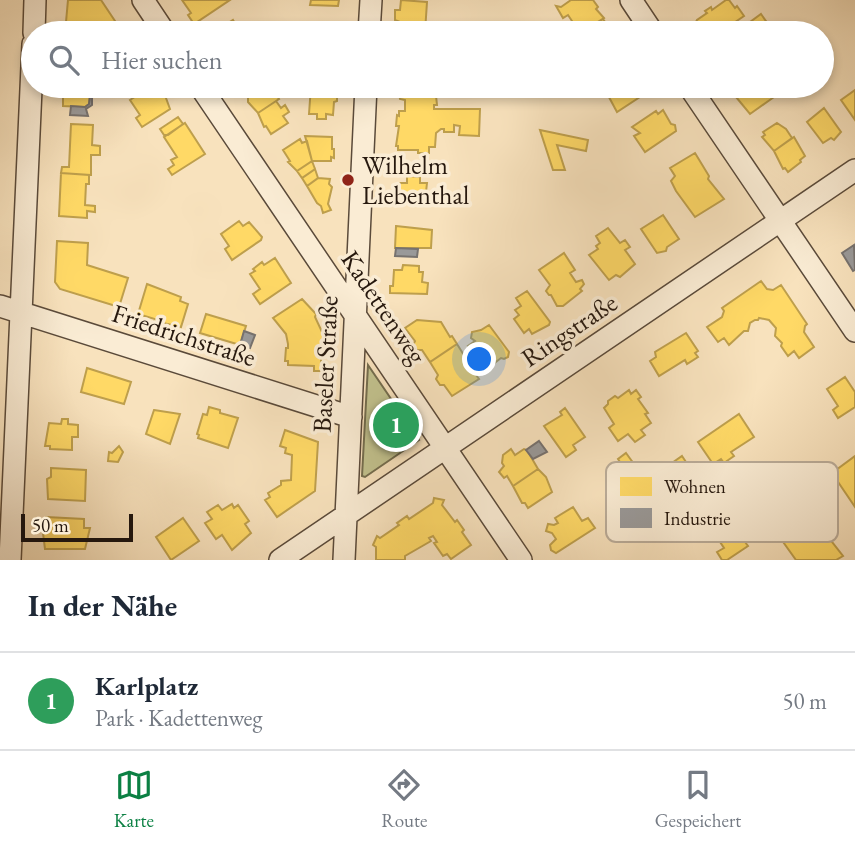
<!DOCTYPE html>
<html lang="de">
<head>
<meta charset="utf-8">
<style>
  :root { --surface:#fff; --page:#f2f2f3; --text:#1f2937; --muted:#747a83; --line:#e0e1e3; --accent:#0b8043 }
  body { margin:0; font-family:"EB Garamond",serif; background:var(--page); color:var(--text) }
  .scale { position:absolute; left:21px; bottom:18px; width:112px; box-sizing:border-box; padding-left:7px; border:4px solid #26180e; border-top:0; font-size:19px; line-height:24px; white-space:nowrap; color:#26180e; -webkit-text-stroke:5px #faecd4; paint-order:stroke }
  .you { position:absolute; left:480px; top:360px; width:24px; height:24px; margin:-18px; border:5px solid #fff; border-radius:50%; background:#1a73e8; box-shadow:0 0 0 10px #1a73e833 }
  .badge { display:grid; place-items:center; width:46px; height:46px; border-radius:50%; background:var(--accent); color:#fff; font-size:23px; font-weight:700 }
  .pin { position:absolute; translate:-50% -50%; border:4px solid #fff; box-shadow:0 2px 7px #0006 }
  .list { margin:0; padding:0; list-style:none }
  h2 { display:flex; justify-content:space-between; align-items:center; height:91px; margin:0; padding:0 28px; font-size:30px }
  h2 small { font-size:23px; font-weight:400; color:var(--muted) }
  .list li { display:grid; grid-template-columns:46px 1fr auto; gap:21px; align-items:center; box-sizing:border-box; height:98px; padding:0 28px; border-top:2px solid var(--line) }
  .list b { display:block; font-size:26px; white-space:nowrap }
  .list p { margin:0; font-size:23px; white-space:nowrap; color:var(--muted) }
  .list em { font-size:23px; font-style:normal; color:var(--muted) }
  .icon { flex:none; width:38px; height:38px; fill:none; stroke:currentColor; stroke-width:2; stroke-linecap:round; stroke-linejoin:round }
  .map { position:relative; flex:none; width:855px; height:560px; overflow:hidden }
  .search { position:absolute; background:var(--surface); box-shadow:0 4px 10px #0003; left:21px; right:21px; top:21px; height:77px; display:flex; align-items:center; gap:18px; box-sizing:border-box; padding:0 24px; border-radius:38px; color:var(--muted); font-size:26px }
  .sheet { height:189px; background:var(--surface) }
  nav { display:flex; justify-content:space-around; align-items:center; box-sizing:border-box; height:98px; border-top:2px solid var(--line); background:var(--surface); font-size:19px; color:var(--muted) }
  nav a { display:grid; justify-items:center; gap:4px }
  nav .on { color:var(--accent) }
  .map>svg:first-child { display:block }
  .green { fill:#c2c28e; stroke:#746d4e; stroke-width:2 }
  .homes { fill:#ffd966; stroke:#be9f4c; stroke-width:2 }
  .industry { fill:#999; stroke:#76726f; stroke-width:2 }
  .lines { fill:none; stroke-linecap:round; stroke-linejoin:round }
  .minor-casing { stroke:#5a4a3a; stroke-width:24 }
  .minor { stroke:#faecd4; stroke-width:21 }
  .poi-dot { fill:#8f2418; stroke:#faecd4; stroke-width:2.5 }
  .labels { text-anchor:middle; stroke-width:7; stroke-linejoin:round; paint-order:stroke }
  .poi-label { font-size:26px; fill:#26180e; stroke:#faecd4; text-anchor:start }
  .street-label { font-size:26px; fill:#26180e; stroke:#faecd4 }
  .key { fill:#faecd4; stroke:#baac99; stroke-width:2 }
  .key-label { font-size:19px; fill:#26180e }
</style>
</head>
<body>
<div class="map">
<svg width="855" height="560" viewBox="0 0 855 560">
  <rect width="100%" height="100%" fill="#f8e2bd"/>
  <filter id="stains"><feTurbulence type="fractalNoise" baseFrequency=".00286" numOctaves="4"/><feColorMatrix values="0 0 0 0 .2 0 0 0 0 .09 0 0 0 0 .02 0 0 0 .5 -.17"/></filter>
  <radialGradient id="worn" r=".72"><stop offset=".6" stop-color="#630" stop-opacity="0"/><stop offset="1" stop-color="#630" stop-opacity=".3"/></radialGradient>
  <path class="green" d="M368,365L419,440L365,477L362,476Z"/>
  <path class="homes" d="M68,0H101L119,27L111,33L106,31L99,33L93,25H85V33H65Z
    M182,0H230L194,24L188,15L191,13Z
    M311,0H339L338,6L310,5Z
    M401,0L427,2L425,32L400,30V22L395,20V10H400Z
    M571,0H593L598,7L596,9L604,18L580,33L568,15L563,18L556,6L561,7Z
    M726,0H729L735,8L737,6L744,16L719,33H709L706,29L700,31L695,24L697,20L707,13L705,11L711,7L712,10Z
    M761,14L768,24L752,33L746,25Z
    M603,19L613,33H581Z
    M233,20L241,33H213Z
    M312,22L335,23V33H309L310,24Z
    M63,86H93V91H90L89,104L85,107L63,106Z
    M255,86H269L279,99L258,113L248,102V97L253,93L250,89Z
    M311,86H333L332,92L337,95V101L334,102L333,115L326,114V119H317V114H309Z
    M398,86H438H435L437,105H434V109H480L479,136L459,135L460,126L454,125V132H444V129H441L436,133L435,147H429V153H418V150H398V146H396L399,126H396L397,115L399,116V111H405V100L400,99Z
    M603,86H646L649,90L643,97H640L617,112Z
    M731,86H768L774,97L750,114L736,97L738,96Z
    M161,87L162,89L164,88L169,95L166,98L170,109L142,127L136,118L140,115L130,100L144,91L147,96Z
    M855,90V120L841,100Z
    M276,101L281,108L285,105L289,112L283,116L288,123L271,134L266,126L264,127L258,113Z
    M824,108L841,132L834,140L831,138L823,143L807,122Z
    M663,110L671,124L675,125L676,131L645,152L634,136L640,133L632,127L656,111L658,114Z
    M178,117L183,124L168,135H164L160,129Z
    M185,123L205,154L172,175L168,169L174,165L171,160L177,157L164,137Z
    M777,123L786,129L792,138L774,151L762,137L765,135L763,132Z
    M71,124L93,125L92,145L100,146V155H91V175L61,173L62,167H69Z
    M540,130L588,140L586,151L557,145L565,170H553Z
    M305,136L332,137V149H334V158L331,157V161H312Z
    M794,137L805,156L800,160L801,162L788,172L785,168L783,169L774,151Z
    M300,139L302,143L307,141L312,161L297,171L288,162L290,161L283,150Z
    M695,153L709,176L708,179L724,199L695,217L676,191L671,181L675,176L670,168Z
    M312,161L315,169L302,178L297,171Z
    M315,169L318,178L307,186L302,178Z
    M61,173L89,175V184H86L85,205L95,206V212L87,211V218L59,216Z
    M407,176L420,177V183H427L426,192H432L431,203H397L398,183H407Z
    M318,178L330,179L329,184L332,187L328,204L331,210L323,213L321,206L317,203L307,186Z
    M663,215L679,239L667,247L666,251L657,253L641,229Z
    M239,221L243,226L249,222L262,237L261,240L232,260L225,249L229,246L221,234Z
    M396,226L432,230L431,248H395Z
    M608,228L620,243L625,240L630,247L625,250L635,264L620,277L616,275L609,280L589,255L598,249L596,246L600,243L596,236Z
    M57,241L88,243L87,265L128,278L119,307L60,289L55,282Z
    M564,253L575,270L570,273L576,282L582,280L584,284L580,289L582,291L563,306H557L551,295H549L546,291L550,285L539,270Z
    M275,258L291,283L260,304L253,294L260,289L250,274L255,271L253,269L262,262L264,265Z
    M403,265L419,266V272H423L422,282L428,283L427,294L390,293V286H393L394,270H402Z
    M761,281L767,289L773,290L781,285L807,324L805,326L804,332L814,347L799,358L794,351L788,356L781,346L782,343L775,336L776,328L769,320L759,318L758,320H755L750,323L748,331H744L729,345L724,338L718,342L707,327L722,317L724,311L722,308Z
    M147,284L181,297L180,301L188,304L181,327L154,321L155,319L138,314Z
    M527,291L550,322L549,325L532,334L529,329L524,333L514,319L519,315L515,310L521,306L516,298Z
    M302,299L316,314L315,317L323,334L324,353L321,355V362H324V371H314V366L288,365V361H285L286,348H288V344L286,334L273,318Z
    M206,314L246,326L240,345L200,333Z
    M417,320L441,322L450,337L452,336L457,344L430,362L422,350H417L413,345L415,341L405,328Z
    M489,325L509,352L508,357L504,359L501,358L492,365L485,354L478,359L468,346L475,341L471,338L472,332L481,330Z
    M686,333L698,351L695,353L698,357L687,364L685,360L659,376L650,361L656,357L655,352Z
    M457,344L467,360L466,362L479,379L452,396L444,385H440L436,379L438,375L430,362Z
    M87,368L131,382L124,404L81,392Z
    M845,377L855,392V407L838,418L833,410L838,406L827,389Z
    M629,390L631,394L636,390L641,397L638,399L648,413L645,414L651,423L641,430L645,435L635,442L628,434L618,441L609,428L614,424L604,408L608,404V401L615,396L618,398Z
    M209,407L220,410V413L238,418L228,448L198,438L199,435L197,434L203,414L207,415Z
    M565,408L585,437L573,445L576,450L566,457L544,426L562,415L560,412Z
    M154,410L180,414L170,444L146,434Z
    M739,414L754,437L731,452L734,456L724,463L721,459L713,464L698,442Z
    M62,419H68V424L78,425V437H72V450L50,449V446H45L49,423L61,424Z
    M285,430L318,442L315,491L277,517L265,500L270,497L268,493L281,485V481L291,480L292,455L285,453L286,448L280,446Z
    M119,446L123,452L118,462L108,461L109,452L112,453Z
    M511,449L515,455L524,449L527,450L538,469L513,486L507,476L504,478L499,472L504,466L502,463L503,455Z
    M626,453L642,475L633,481L618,459Z
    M682,456L688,465L692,463L702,479L682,493L676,485L680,482L678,476L663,486L655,475Z
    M855,456V507L832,473Z
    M51,468L86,470L85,501L48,499L47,479L51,477Z
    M538,469L546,477L552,492L528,508L525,503H522L513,486Z
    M801,493L812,513L814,512L820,520L805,531L810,538L825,528L831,537L829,538L843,556L836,560H796L766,518Z
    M434,498L444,500L442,505L455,522L457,520L464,530L462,532L471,545L451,559L447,554L443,556L434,543L437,542L433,536L429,538L431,541L405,556V560H376V547L373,545L377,536L380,538L399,525L397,523L407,516L409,519L433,503Z
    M232,504L234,508L238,505L249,521L245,524L251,533L232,550L222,535L216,539L205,523L212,519L207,512L218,505L222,510Z
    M573,507L582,521L588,518L595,528L556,553L551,550L550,545L556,539L552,533L546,531L548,524L554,525L558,523L555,518Z
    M46,517L84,519V528H90L85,549H45L42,525L46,523Z
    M183,518L199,541L171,560L156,537Z
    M730,522L748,546L727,560H722L717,552L724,548L714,533Z"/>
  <path class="industry" d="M90,97H92V105L86,109L88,116L70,115L71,106L85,107L89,104Z
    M854,245L855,270L853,271L842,253Z
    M396,248L418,249L417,257L395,256Z
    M244,331L255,335L250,348L240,345Z
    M539,441L547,452L533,459L526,450Z"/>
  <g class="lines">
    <g class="minor-casing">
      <path id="minor" d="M143,0L165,33
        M631,0L653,33
        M34,33L35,0
        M369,33L371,0
        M200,86L521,560
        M689,86L855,331
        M0,306L351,417
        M10,560L33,44
        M280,560L855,170
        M344,560L366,86"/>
    </g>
    <use href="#minor" class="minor"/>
  </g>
  <circle class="poi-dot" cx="348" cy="180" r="7"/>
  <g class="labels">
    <g class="poi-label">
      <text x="362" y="174">Wilhelm<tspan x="362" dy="30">Liebenthal</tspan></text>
    </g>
    <g class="street-label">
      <text transform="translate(384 307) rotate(56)" y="9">Kadettenweg</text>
      <text transform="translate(569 330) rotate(-34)" y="9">Ringstraße</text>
      <text transform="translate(184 335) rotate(18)" y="9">Friedrichstraße</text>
      <text transform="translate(325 364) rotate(-87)" y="9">Baseler Straße</text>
    </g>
  </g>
  <rect x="606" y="462" width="232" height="80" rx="10" class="key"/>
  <rect x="620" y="477" width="32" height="19" fill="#ffd966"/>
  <rect x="620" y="508" width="32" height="20" fill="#999"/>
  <g class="key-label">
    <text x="664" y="493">Wohnen</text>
    <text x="664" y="525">Industrie</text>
  </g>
  <rect width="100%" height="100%" filter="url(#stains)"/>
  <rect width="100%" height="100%" fill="url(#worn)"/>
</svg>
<div class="scale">50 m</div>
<div class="you"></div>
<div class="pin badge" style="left:396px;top:425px;background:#2e9e5b">1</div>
<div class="search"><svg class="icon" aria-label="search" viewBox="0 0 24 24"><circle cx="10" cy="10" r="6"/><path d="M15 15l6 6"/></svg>Hier suchen</div>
</div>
<section class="sheet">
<h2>In der Nähe<small></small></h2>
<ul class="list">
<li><span class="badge" style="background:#2e9e5b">1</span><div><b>Karlplatz</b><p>Park · Kadettenweg</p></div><em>50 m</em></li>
</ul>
</section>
<nav>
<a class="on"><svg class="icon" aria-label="map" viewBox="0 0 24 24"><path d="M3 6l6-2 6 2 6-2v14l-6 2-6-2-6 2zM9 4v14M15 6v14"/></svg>Karte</a>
<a><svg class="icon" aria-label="directions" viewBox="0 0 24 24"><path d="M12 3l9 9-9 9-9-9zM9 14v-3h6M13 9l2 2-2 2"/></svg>Route</a>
<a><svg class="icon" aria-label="saved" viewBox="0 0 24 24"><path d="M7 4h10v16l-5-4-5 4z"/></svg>Gespeichert</a>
</nav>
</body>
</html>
